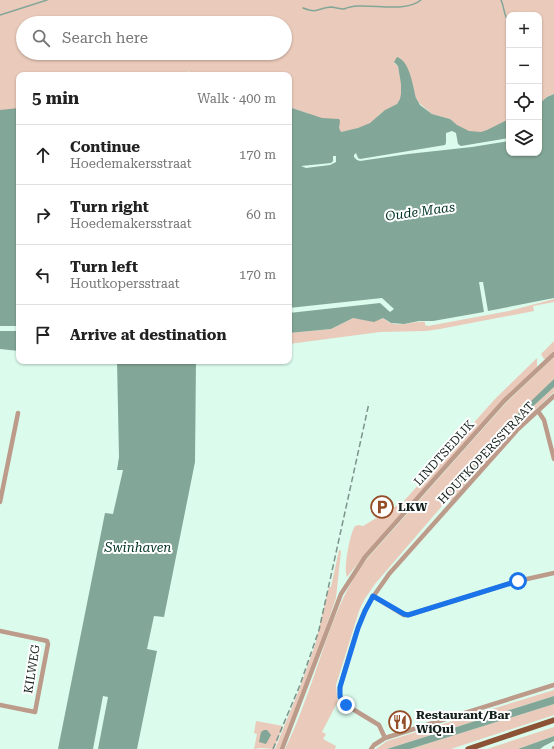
<!DOCTYPE html>
<html lang="en">
<head>
<meta charset="utf-8">
<style>
  :root { --surface:#fff; --page:#f2f2f2; --text:#222; --muted:#767676; --line:#e0e0e0 }
  body { margin:0; font-family:"Roboto Serif",serif; background:var(--page); color:var(--text) }
  .controls { position:absolute; right:12px; top:12px; display:grid; overflow:hidden; border-radius:8px; box-shadow:0 1px 3px #0004 }
  .controls button { width:36px; height:36px; display:grid; place-items:center; padding:0; border:0; border-bottom:1px solid var(--line); background:var(--surface); color:var(--text); font:20px sans-serif }
  .stop { position:absolute; width:12px; height:12px; margin:-9px; border:3px solid #1a73e8; border-radius:50%; background:#fff }
  .stop.end { background:#1a73e8; border-color:#fff; box-shadow:0 1px 4px #0008 }
  .list { margin:0; padding:0; list-style:none }
  h2 { display:flex; justify-content:space-between; align-items:center; height:52px; margin:0; padding:0 16px; font-size:17px }
  h2 small { font-size:13px; font-weight:400; color:var(--muted) }
  .list li { display:grid; grid-template-columns:26px 1fr auto; gap:12px; align-items:center; box-sizing:border-box; height:60px; padding:0 16px; border-top:1px solid var(--line) }
  .list b { display:block; font-size:15px; white-space:nowrap }
  .list p { margin:0; font-size:13px; white-space:nowrap; color:var(--muted) }
  .list em { font-size:13px; font-style:normal; color:var(--muted) }
  .icon { flex:none; width:22px; height:22px; fill:none; stroke:currentColor; stroke-width:2; stroke-linecap:round; stroke-linejoin:round }
  .map { position:relative; flex:none; width:554px; height:749px; overflow:hidden }
  .search { position:absolute; background:var(--surface); box-shadow:0 1px 3px #0004; left:16px; top:16px; width:276px; height:44px; display:flex; align-items:center; gap:10px; box-sizing:border-box; padding:0 14px; border-radius:22px; color:var(--muted); font-size:15px }
  .panel { position:absolute; background:var(--surface); box-shadow:0 1px 3px #0004; left:16px; top:72px; width:276px; height:292px; border-radius:8px }
  .map>svg:first-child { display:block }
  .green { fill:#eacaba; fill-rule:evenodd }
  .water { fill:#82a697 }
  .pier { fill:#dbfbed }
  .lines { fill:none; stroke-linecap:round; stroke-linejoin:round }
  .stream { stroke:#82a697; stroke-width:1.5 }
  .minor { stroke:#bd9b8b; stroke-width:4.5 }
  .major { stroke:#8c5235; stroke-width:5.5 }
  .rail { stroke:#7c9389; stroke-width:1.5; stroke-dasharray:6 3; stroke-linecap:butt }
  .route { stroke:#1a73e8; stroke-width:5 }
  .labels { text-anchor:middle; stroke-width:4; stroke-linejoin:round; paint-order:stroke }
  .street-label { font-size:12px; fill:#14201b; stroke:#fff }
  .poi-label { font-size:12px; font-weight:bold; fill:#14201b; stroke:#fff; text-anchor:start }
  .water-label { font-size:13px; font-style:italic; fill:#003324; stroke:#fff }
</style>
</head>
<body>
<div class="map">
<svg width="554" height="749" viewBox="0 0 554 749">
  <rect width="100%" height="100%" fill="#dbfbed"/>
  <path class="green" d="M0,0H554V94L547,97L539,104V15H509V119L466,146L450,119L432,114L418,102L415,96L407,68L400,58L394,63L398,66C400,76 404,91 400,100C397,106 390,107 385,111C380,113 377,118 373,121C364,128 352,130 341,132L307,113L289,107V75H191L189,71L184,75H19V181H0ZM23,23H285V53H23Z
    M554,299V302L533,306L534,311L440,329L426,331L380,332L289,344V333L331,329L353,318L379,320L383,318C386,320 389,323 391,323C402,327 414,320 425,322V325L428,326L509,311Z
    M554,341V351L546,359H544L541,354Z
    M554,357V379C518,415 485,453 451,491L453,492L479,465L515,423L554,387V392L515,429L451,501L448,499L375,584L364,600L359,611L336,685L337,697L338,701L322,732L326,734L323,739L336,746L335,749H285C291,736 297,723 302,709C322,659 333,604 366,560L505,404Z
    M537,358V367L367,552L347,577C343,570 350,533 355,526L359,525L363,526L403,502L495,399Z
    M339,550L341,551L336,598L311,671L280,749H275L299,690L315,645L329,587H331Z
    M554,690V696L387,749H376L387,741Z
    M554,704V715L451,749H410Z
    M256,721L283,726L274,749L261,748L254,749L257,734L254,733Z
    M554,727V736L518,749H487Z"/>
  <path class="water" d="M397,57C410,61 413,87 416,98L420,105L432,114L450,119L457,125L469,131L481,132L487,130L509,119V153H539V104L547,97L554,94V298L488,311L483,282H479L484,312L433,321H419L404,324L391,323L383,318L374,322L353,318L331,329L289,333V313L380,303L390,312L394,309L382,298L289,308V107L322,118L339,119L340,121L339,128L341,132L358,128L370,123L385,110L397,104L400,99L401,94V84L398,66L394,62Z
    M19,108V326H0V110Z
    M0,331H19V351L0,349Z
    M117,361H196L195,462L164,617L154,616L147,649L157,651L137,749H58L105,513L113,514L123,470H117L119,457Z
    M554,379V387L515,423L479,465L452,493L451,491L477,463L504,427Z
    M554,696V704L410,749H387Z
    M264,730H267L271,735L266,744L259,742L261,732Z
    M554,736V741L544,746L540,749H518Z"/>
  <path class="pier" d="M452,131L456,133L458,144L461,146L509,138V141L472,147L408,154L360,161L357,160L354,157V155L356,153L358,158L360,159L445,145L446,143V133Z
    M333,156H336V162L330,165L306,168L301,166L331,163L333,161Z
    M103,696L108,697L98,749H93Z"/>
  <g class="lines">
    <path class="stream" d="M501,0C505,8 503,15 509,22
      M303,8C319,14 317,8 331,7C335,7 339,9 344,9C362,0 403,15 421,0
      M0,15L47,0"/>
    <path class="minor" d="M538,411L544,420L554,459
      M0,502L18,413
      M373,596L404,615H408L518,581L554,573
      M0,631L43,640L47,641L48,644L35,712L0,705
      M385,738L379,725L346,705C340,699 339,695 340,687C348,661 354,634 365,610C372,597 381,586 389,574L518,429L554,396
      M554,748V749
      M282,749L341,594L365,557L504,401L554,354
      M371,749L374,745L385,738L554,685"/>
    <path class="major" d="M468,749L554,720"/>
    <path class="rail" d="M273,749L300,685L319,630L369,403"/>
  </g>
  <g class="lines">
    <path class="route" d="M346,705L340,697V687L358,628L365,611L373,596L404,614L408,615L518,581"/>
  </g>
  <defs>
    <g id="parking-ring" transform="scale(1.15)"><circle r="9.5" fill="#fff" stroke="#944e27" stroke-width="1.5"/><path d="M-3.5-5.5H1a3.5 3.5 0 0 1 0 7H-1V5.5H-3.5ZM-1-3.4V-.6H.8a1.4 1.4 0 0 0 0-2.8Z" fill="#944e27"/></g>
    <g id="restaurant-ring" transform="scale(1.15)"><circle r="9.5" fill="#fff" stroke="#944e27" stroke-width="1.5"/><path d="M-5-6h1v4h1v-4h1v4h1v-4h1v5L-1.5 .5V6h-2V.5L-5-1ZM5-6V6H3V1.5H1.5Q1.5-4 5-6Z" fill="#944e27"/></g>
  </defs>
  <g fill-rule="evenodd">
    <use href="#parking-ring" x="382" y="507"/>
    <use href="#restaurant-ring" x="400" y="722"/>
  </g>
  <g class="labels">
    <g class="street-label">
      <text transform="translate(444 453) rotate(-48)" y="4">LINDTSEDIJK</text>
      <text transform="translate(486 453) rotate(-47)" y="4">HOUTKOPERSSTRAAT</text>
      <text transform="translate(32 669) rotate(-81)" y="4">KILWEG</text>
    </g>
    <g class="poi-label">
      <text x="398" y="511">LKW</text>
      <text x="416" y="719">Restaurant/Bar<tspan x="416" dy="14">WiQui</tspan></text>
    </g>
    <g class="water-label">
      <text transform="translate(420 211) rotate(-8)" y="5">Oude Maas</text>
      <text x="138" y="552">Swinhaven</text>
    </g>
  </g>
</svg>
<div class="controls">
<button>+</button>
<button>−</button>
<button><svg class="icon" aria-label="locate" viewBox="0 0 24 24"><circle cx="12" cy="12" r="6"/><path d="M12 2v4M12 18v4M2 12h4M18 12h4"/></svg></button>
<button><svg class="icon" aria-label="layers" viewBox="0 0 24 24"><path d="M12 4l9 5-9 5-9-5zM3 14l9 5 9-5"/></svg></button>
</div>
<div class="stop" style="left:518px;top:581px"></div>
<div class="stop end" style="left:346px;top:705px"></div>
<div class="search"><svg class="icon" aria-label="search" viewBox="0 0 24 24"><circle cx="10" cy="10" r="6"/><path d="M15 15l6 6"/></svg>Search here</div>
<section class="panel">
<h2>5 min<small>Walk · 400 m</small></h2>
<ul class="list">
<li><svg class="icon" aria-label="ahead" viewBox="0 0 24 24"><path d="M12 20V5M6 11l6-6 6 6"/></svg><div><b>Continue</b><p>Hoedemakersstraat</p></div><em>170 m</em></li>
<li><svg class="icon" aria-label="right" viewBox="0 0 24 24"><path d="M7 20v-9h11M14 6l5 5-5 5"/></svg><div><b>Turn right</b><p>Hoedemakersstraat</p></div><em>60 m</em></li>
<li><svg class="icon" aria-label="left" viewBox="0 0 24 24"><path d="M17 20v-9H6M10 6l-5 5 5 5"/></svg><div><b>Turn left</b><p>Houtkopersstraat</p></div><em>170 m</em></li>
<li><svg class="icon" aria-label="arrive" viewBox="0 0 24 24"><path d="M6 21V4h12l-3 4 3 4H6"/></svg><div><b>Arrive at destination</b></div></li>
</ul>
</section>
</div>
</body>
</html>
